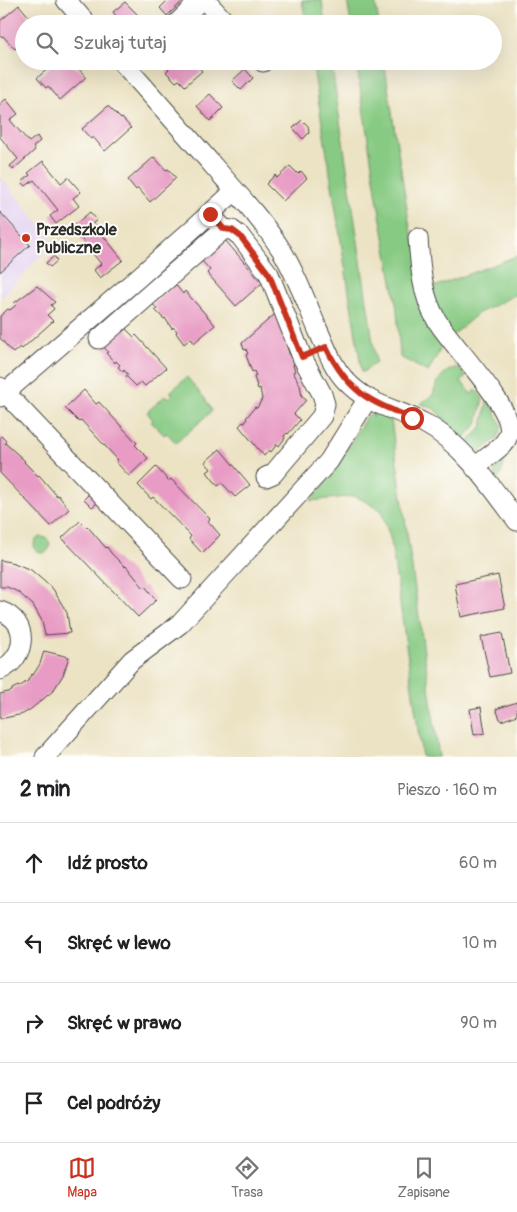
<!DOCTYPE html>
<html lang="pl">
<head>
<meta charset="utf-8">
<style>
  :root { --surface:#fff; --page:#f6f6f6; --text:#202124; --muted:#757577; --line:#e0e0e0; --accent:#c8321e }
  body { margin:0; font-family:Pangolin,sans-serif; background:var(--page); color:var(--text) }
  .stop { position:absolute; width:15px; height:15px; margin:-11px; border:4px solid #c8321e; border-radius:50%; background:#fff }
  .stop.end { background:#c8321e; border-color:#fff; box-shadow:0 1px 5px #0008 }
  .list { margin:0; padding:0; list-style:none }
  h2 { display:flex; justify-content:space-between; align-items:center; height:65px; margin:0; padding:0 20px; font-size:21px }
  h2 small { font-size:16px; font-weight:400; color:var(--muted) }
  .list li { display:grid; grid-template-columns:32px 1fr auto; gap:15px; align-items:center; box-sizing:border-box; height:80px; padding:0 20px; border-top:1px solid var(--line) }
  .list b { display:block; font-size:19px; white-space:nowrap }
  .list em { font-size:16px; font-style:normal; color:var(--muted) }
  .icon { flex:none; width:28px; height:28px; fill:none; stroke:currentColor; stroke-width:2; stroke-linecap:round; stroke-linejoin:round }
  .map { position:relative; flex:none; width:517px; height:757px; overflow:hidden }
  .search { position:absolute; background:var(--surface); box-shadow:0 5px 20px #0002; left:15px; right:15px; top:15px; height:55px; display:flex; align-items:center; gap:12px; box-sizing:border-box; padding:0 18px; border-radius:28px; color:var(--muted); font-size:19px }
  .sheet { height:385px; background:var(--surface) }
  nav { display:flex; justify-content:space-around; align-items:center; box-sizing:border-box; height:70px; border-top:1px solid var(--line); background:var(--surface); font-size:14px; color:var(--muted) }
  nav a { display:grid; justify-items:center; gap:2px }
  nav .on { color:var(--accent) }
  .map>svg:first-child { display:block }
  .built { fill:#e3d3f2 }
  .green { fill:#87ca83; stroke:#597a57 }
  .building { fill:#e89bc4 }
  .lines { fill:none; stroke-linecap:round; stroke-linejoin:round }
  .minor-casing { stroke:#484742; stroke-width:21 }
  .minor { stroke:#fff; stroke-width:19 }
  .route { stroke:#c8321e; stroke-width:6 }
  .poi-dot { fill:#c8321e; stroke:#fdfcf7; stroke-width:2 }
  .labels { text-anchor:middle; stroke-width:4; stroke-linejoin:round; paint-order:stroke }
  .poi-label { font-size:16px; font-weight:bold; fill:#2b2b2b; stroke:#fdfcf7; text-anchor:start }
</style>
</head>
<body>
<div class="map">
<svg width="517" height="757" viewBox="0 0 517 757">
  <rect width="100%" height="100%" fill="#fdfcf7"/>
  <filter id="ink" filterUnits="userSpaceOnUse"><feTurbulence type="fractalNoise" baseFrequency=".02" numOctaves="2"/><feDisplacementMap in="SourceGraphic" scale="10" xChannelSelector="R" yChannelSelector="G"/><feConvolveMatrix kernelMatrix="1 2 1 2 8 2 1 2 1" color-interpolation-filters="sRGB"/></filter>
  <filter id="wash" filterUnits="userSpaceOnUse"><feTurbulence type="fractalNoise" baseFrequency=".0096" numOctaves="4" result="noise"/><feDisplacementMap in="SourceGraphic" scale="20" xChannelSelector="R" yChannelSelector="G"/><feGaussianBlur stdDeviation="1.12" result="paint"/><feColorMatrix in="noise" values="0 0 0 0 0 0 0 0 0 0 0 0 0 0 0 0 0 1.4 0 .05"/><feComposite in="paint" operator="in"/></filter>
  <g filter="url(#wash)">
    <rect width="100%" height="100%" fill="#ece3c4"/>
    <path class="built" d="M0,176L54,242L0,299Z"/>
    <path class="green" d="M302,0H322L325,24H306Z
      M347,0H375L379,24H351Z
      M312,61H331L376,362L362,373Z
      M356,61H384L410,228L425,275L434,287L517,256V294L477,314L444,343L428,372L400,357L397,309L377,198Z
      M458,367L466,377L461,381L471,394L476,390L483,399L477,424L463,439L433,408L420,404L433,395C437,380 442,371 458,367Z
      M187,377L206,400L212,411L176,443L167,433L164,435L151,422L153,420L147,412L166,395L169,398L173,394L170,392Z
      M488,398L502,426L497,439L478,453H475L464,447L482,426Z
      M377,411L391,420L439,757H422L391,541L381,510L355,496L311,501L335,469L366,417L370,414H375L372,418Z
      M509,450L497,484C492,469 497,460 509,450Z
      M34 545a8 8 0 1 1 16 0a8 8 0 1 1-16 0Z"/>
    <g id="blocks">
      <path class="building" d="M168,0H184L167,16L160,8Z
        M125,2L138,15L128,24H123L113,12Z
        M19,5L30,18L32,16L39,24H24V41L15,49L3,36L1,37L0,36V21Z
        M57,61H69L75,68L77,67L86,77L60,100L48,86L46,88L37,78Z
        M162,61H193L202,71L185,86L179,80L176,82L166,72L169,69Z
        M245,69L253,78L241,90L232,81Z
        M210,94L223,108L210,121L197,106Z
        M6,99L18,114L10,120L29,142L37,136L40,141L33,147L35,150L13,170L10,166L18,159L0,137V104Z
        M108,106L121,119L122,118L131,128L105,151L93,137L91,139L82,129Z
        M302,120L308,126L309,133L303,139L293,128Z
        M154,157L166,170L168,169L176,178L150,202L138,188L136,190L128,180Z
        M43,161L61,183L68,177L81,192L73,198L79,206L56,224L50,216L58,210L34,180L26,186L22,182L30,175L28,173Z
        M290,166L298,174L301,171L307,178L283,201L266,184L275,175L277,178Z
        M0,212L30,245L0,272Z
        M90,212L97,220L93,223L123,260L100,278L94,270L101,264L72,227Z
        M225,240L262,283L236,306L207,273L210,270L202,261Z
        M54,256L57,261L50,267L46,263Z
        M175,284L183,294L185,291L215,325L194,343L191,338L184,344L176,333L177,331L173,327L172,329L165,318L164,319L155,310L157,309L153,304Z
        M37,286L55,302L51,305L54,309L47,315L53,321L22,349L20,347L13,353L0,338V316L8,309L10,310L16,305L14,303Z
        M275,314L278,323H280L287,341H285L291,359L293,358L294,363L293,365L295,371L293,372L300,385L302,397H304L306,400L294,414L300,420L288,434L287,433L284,436L285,438L279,446L277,444L271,452L269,450L264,456L239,426L243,422L244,423L247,419L246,418L255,407L257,408L262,399L260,388L258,389L254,377L256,376L254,371L252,372L246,355L248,354L246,349L244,350L242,343Z
        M125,328L134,337L136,335L166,368L145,386L141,382L136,386L126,376L128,375L124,370L123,372L118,367L120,365L116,361L115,363L106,353L108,352L104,347Z
        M84,390L96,404L99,402L120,425L137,443L135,445L148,458L129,476L116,462L118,460L93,433L81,420L79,422L65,408Z
        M1,436L6,441L5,443L25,461L24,462L38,476L39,475L57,496L58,495L69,509L51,526L0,473V438Z
        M220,449L250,485L235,497L222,483L218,486L207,472L211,469L205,462Z
        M156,467L169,481L171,479L210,519L208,521L220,535L202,553L189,539L191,536L153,497L151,499L138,485Z
        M91,492L100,501L92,507L84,499Z
        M80,521L87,528L88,527L106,548L107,547L111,553L125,567L126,566L143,587L145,586L156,600L138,617L62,538Z
        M0,560L14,563L31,570L53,589L67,613L70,633L45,635L42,621L33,605L18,592L7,587H0Z
        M498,575L505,608L461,617L455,584Z
        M502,633L510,673L490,677L481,637Z
        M44,651L69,657L63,675L53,691L31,709L23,714L0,719V694L12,691V689L18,686L19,687L29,680L28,679L32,674L33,675L40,664Z
        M517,702V715L501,721L496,709Z
        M481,707L485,733L474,735L470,709Z"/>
    </g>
  </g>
  <g filter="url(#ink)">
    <use href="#blocks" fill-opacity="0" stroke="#484742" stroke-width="1"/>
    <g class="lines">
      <g class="minor-casing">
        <path id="minor" d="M66,0L87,24
          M205,0L227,24
          M176,24L201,0
          M121,61C153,97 185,133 216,169C239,195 263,221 282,251C297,276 307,304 318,330C326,347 332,366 345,380C369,406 395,408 424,423C462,443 492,487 517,521
          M262,61L263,62
          M210,215L224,229L232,230L240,236L269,274L302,357L322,394L325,404L322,416L273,474L266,477
          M418,238C420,266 422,295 436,319C450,344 515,408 509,433C506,448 484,457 475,468
          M99,339L224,229
          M0,387L182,579
          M0,397L139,277L235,191
          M0,611C30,621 27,658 0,670
          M45,757L132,660L180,624L329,461L368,398"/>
      </g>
      <use href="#minor" class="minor"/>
    </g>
  </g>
  <g class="lines" filter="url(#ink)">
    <path class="route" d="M210,214L224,229L232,230L240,236L269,274L302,357L326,347C348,392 368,401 412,418"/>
  </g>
  <circle class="poi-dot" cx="26" cy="238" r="5"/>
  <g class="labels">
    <g class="poi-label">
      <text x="36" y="235">Przedszkole<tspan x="36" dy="18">Publiczne</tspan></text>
    </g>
  </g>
</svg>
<div class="stop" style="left:412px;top:418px"></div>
<div class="stop end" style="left:210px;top:214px"></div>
<div class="search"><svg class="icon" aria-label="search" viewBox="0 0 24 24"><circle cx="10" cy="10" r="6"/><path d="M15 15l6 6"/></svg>Szukaj tutaj</div>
</div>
<section class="sheet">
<h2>2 min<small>Pieszo · 160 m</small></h2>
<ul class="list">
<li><svg class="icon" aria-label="ahead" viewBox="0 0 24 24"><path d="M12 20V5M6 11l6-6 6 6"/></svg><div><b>Idź prosto</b></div><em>60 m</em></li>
<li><svg class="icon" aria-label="left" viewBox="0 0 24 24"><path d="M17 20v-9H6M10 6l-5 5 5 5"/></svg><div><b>Skręć w lewo</b></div><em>10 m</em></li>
<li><svg class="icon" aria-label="right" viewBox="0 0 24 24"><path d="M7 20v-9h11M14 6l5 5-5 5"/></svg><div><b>Skręć w prawo</b></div><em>90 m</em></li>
<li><svg class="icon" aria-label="arrive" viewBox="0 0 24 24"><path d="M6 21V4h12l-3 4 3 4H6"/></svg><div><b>Cel podróży</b></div></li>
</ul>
</section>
<nav>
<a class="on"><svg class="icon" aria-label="map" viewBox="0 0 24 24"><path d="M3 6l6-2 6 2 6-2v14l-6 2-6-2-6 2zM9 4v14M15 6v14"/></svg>Mapa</a>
<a><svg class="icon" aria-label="directions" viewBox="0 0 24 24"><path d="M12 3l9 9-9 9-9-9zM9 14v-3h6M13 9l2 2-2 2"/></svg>Trasa</a>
<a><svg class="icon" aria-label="saved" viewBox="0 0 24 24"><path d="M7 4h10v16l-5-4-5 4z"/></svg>Zapisane</a>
</nav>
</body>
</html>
